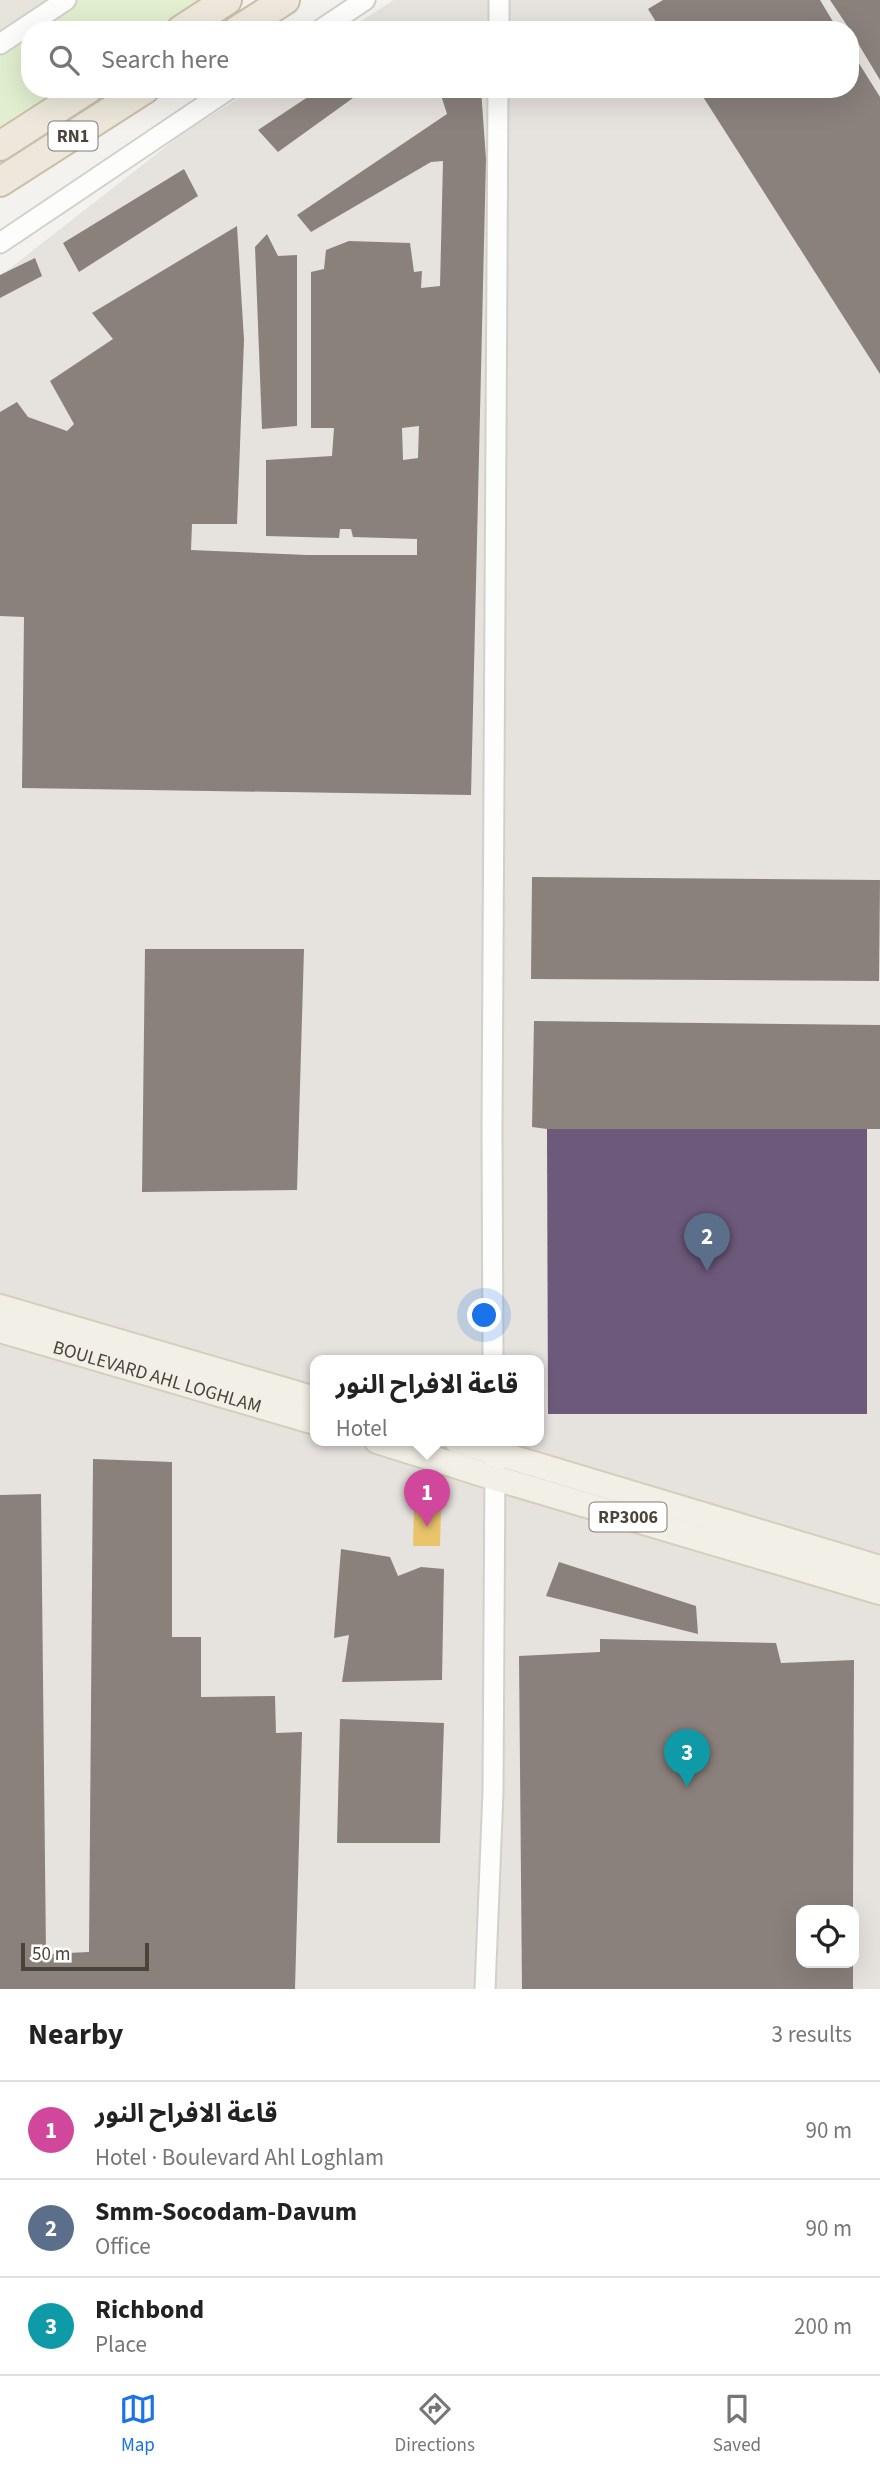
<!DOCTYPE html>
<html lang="en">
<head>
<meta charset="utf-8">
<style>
  :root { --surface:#fff; --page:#f6f6f6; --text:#222; --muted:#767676; --line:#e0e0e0; --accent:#1a73e8 }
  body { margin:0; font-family:"Source Sans 3","Noto Sans Arabic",sans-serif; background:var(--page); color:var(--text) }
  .controls { position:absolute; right:21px; bottom:21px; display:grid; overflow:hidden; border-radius:14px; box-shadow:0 7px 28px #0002 }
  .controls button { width:63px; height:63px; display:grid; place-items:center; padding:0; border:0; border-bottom:2px solid var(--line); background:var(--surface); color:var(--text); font:35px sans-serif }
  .scale { position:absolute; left:21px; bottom:18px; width:128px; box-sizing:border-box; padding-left:7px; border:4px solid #4b4439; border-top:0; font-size:19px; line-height:24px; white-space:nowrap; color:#4b4439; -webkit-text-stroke:5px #fff; paint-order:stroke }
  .you { position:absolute; left:485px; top:1316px; width:24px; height:24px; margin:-18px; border:5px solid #fff; border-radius:50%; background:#1a73e8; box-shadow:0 0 0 10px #1a73e833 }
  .badge { display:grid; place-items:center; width:46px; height:46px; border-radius:50%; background:var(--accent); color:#fff; font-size:23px; font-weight:700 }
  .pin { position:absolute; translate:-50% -58px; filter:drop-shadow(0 2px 4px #0008) }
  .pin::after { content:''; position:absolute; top:37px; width:24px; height:21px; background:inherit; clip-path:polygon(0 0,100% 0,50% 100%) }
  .popup { position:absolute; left:310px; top:1355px; width:234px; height:91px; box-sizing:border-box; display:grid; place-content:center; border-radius:14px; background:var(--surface); filter:drop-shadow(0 2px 5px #0005); font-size:23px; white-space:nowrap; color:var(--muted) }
  .popup b { font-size:26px; color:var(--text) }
  .popup::after { content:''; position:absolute; left:50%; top:100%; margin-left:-14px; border:14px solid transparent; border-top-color:var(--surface) }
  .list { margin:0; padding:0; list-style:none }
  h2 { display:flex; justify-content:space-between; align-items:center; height:91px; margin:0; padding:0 28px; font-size:30px }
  h2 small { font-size:23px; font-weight:400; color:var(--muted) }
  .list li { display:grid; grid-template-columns:46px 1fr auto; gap:21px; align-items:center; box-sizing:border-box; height:98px; padding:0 28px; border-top:2px solid var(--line) }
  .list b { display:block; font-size:26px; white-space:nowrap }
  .list p { margin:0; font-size:23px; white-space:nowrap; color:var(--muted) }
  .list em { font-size:23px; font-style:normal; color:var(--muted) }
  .icon { flex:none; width:38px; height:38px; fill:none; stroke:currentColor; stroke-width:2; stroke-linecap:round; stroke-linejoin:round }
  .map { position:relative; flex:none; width:880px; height:1989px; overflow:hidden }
  .search { position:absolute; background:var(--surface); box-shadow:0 7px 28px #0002; left:21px; right:21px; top:21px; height:77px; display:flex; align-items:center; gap:18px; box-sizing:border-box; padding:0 24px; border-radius:28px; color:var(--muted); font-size:26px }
  .sheet { height:385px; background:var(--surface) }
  nav { display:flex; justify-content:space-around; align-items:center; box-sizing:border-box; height:98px; border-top:2px solid var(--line); background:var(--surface); font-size:19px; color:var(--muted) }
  nav a { display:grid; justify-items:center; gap:4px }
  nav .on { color:var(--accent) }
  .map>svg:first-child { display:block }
  .residential { fill:#e7e4dc }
  .industrial { fill:#e6e2de; fill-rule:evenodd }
  .green { fill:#e1eecf }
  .parking { fill:#e6e3df }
  .homes { fill:#e9c46a }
  .offices { fill:#6d597a }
  .industry { fill:#8a817c; fill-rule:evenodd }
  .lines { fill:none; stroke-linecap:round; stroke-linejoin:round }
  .minor-casing { stroke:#d2d0cb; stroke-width:23 }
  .major-casing { stroke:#d6cebb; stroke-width:28 }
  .highway-casing { stroke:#ccbfa9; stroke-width:32 }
  .minor { stroke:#fdfdfc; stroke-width:19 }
  .major { stroke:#f2efe6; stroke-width:24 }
  .highway { stroke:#ede8db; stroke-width:28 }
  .labels { text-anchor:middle; stroke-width:7; stroke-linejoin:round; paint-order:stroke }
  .shield { fill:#fff; stroke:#817c74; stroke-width:2 }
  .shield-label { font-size:18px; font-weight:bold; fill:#4b4439 }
  .street-label { font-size:19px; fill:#4b4439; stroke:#fff }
</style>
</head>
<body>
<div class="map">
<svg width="880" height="1989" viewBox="0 0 880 1989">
  <rect width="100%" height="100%" fill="#f4f2ee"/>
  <path class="residential" d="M0,0H53L0,33Z"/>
  <path class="industrial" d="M394,0H880V1989H0V276L182,134L253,89H850V30H347ZM315,1361H539V1441H315ZM801,1910H854V1963H801Z"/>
  <path class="green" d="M69,0H227L181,30H30V89H88L0,146V45Z"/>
  <path class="parking" d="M704,318L745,373L810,330L880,410V623L509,618L515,342Z"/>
  <path class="homes" d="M414,1508L441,1509L440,1546H413Z"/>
  <path class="offices" d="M547,1129H867V1414H548Z"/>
  <path class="industry" d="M663,0H820L838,30H661L648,9Z
    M830,0H880V80L850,30Z
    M850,49L880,97V374L698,89H850Z
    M320,89H349L353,98L278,152L258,130Z
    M439,89H481L486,159L471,795L22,788L24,617L0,616V412L17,402L28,417L67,431L74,424L50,381L113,339L92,313L237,226L244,340L237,524H192L191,550L307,555H417V539L353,537L351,529H340L339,538L266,536V460L332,456L334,428H311V272L324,269L326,250L349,241L410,243L414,272L422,271L421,288L440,286L443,161L431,162L311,232L297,215L447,114ZM419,426L418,458L403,460L402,428Z
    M184,169L198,196L79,272L63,243Z
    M267,234L278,256L297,255V426L262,429L255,247Z
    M35,258L42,276L0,298V275Z
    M532,877L880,880L879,981L531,979Z
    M145,949H304L297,1190L142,1192Z
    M534,1021L880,1025V1129H547L532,1127Z
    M93,1459L172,1462V1637H201V1697L275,1696L276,1733L302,1732L295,1989H0V1495L41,1494L46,1954L89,1952Z
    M341,1549L390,1557L398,1576L421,1567L444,1569L442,1680L342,1682L349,1635L334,1638Z
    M559,1562L696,1606L698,1634L546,1596Z
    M600,1639L776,1643L781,1663L854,1660L853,1910H801V1963H853V1989H522L519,1656L600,1652Z
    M340,1719L444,1723L440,1843H337Z"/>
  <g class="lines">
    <g class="minor-casing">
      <path id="minor" d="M320,30L365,0
        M499,30V0
        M0,44L66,0
        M0,243L229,89
        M493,1361L492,1130L498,89
        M485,1989L493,1792L495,1465"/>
    </g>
    <g class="major-casing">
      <g id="major">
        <path d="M0,1307L315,1399"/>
        <path id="s1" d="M0,1330L315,1422"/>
        <path d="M377,1441L495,1478L880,1592"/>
        <path d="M457,1441L880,1568"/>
      </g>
    </g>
    <g class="highway-casing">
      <path id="highway" d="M181,30L227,0
        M238,30L285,0
        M0,146L88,89
        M0,182L145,89"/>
    </g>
    <use href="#minor" class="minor"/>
    <use href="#major" class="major"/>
    <use href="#highway" class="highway"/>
  </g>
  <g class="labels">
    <g class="shield">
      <rect x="48.5" y="121.5" width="49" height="29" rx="5"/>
      <rect x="589.5" y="1502.5" width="77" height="29" rx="5"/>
    </g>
    <g class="shield-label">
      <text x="73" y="142">RN1</text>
      <text x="628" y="1523">RP3006</text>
    </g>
    <g class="street-label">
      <text dy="7" stroke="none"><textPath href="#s1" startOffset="164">BOULEVARD AHL LOGHLAM</textPath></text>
    </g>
  </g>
</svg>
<div class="controls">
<button><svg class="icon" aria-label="locate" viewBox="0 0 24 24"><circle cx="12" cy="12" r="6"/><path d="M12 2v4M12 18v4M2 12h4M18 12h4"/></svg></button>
</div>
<div class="scale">50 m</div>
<div class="you"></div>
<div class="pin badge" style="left:427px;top:1527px;background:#d1479c">1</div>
<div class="popup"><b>قاعة الافراح النور</b>Hotel</div>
<div class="pin badge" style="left:707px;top:1271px;background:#5c6f8a">2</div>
<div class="pin badge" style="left:687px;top:1787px;background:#0f9aa8">3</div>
<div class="search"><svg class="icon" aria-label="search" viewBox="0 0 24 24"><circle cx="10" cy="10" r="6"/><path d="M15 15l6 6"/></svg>Search here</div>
</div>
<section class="sheet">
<h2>Nearby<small>3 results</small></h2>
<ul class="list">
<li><span class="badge" style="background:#d1479c">1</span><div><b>قاعة الافراح النور</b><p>Hotel · Boulevard Ahl Loghlam</p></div><em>90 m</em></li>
<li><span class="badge" style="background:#5c6f8a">2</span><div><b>Smm-Socodam-Davum</b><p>Office</p></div><em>90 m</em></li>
<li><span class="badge" style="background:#0f9aa8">3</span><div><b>Richbond</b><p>Place</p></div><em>200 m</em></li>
</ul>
</section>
<nav>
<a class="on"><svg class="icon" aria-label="map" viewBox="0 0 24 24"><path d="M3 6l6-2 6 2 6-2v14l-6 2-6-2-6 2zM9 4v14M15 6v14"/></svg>Map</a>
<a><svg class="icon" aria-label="directions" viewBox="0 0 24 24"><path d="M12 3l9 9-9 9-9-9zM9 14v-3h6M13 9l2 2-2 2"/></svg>Directions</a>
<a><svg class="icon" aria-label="saved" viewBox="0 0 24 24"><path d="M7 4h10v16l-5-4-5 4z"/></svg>Saved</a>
</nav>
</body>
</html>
